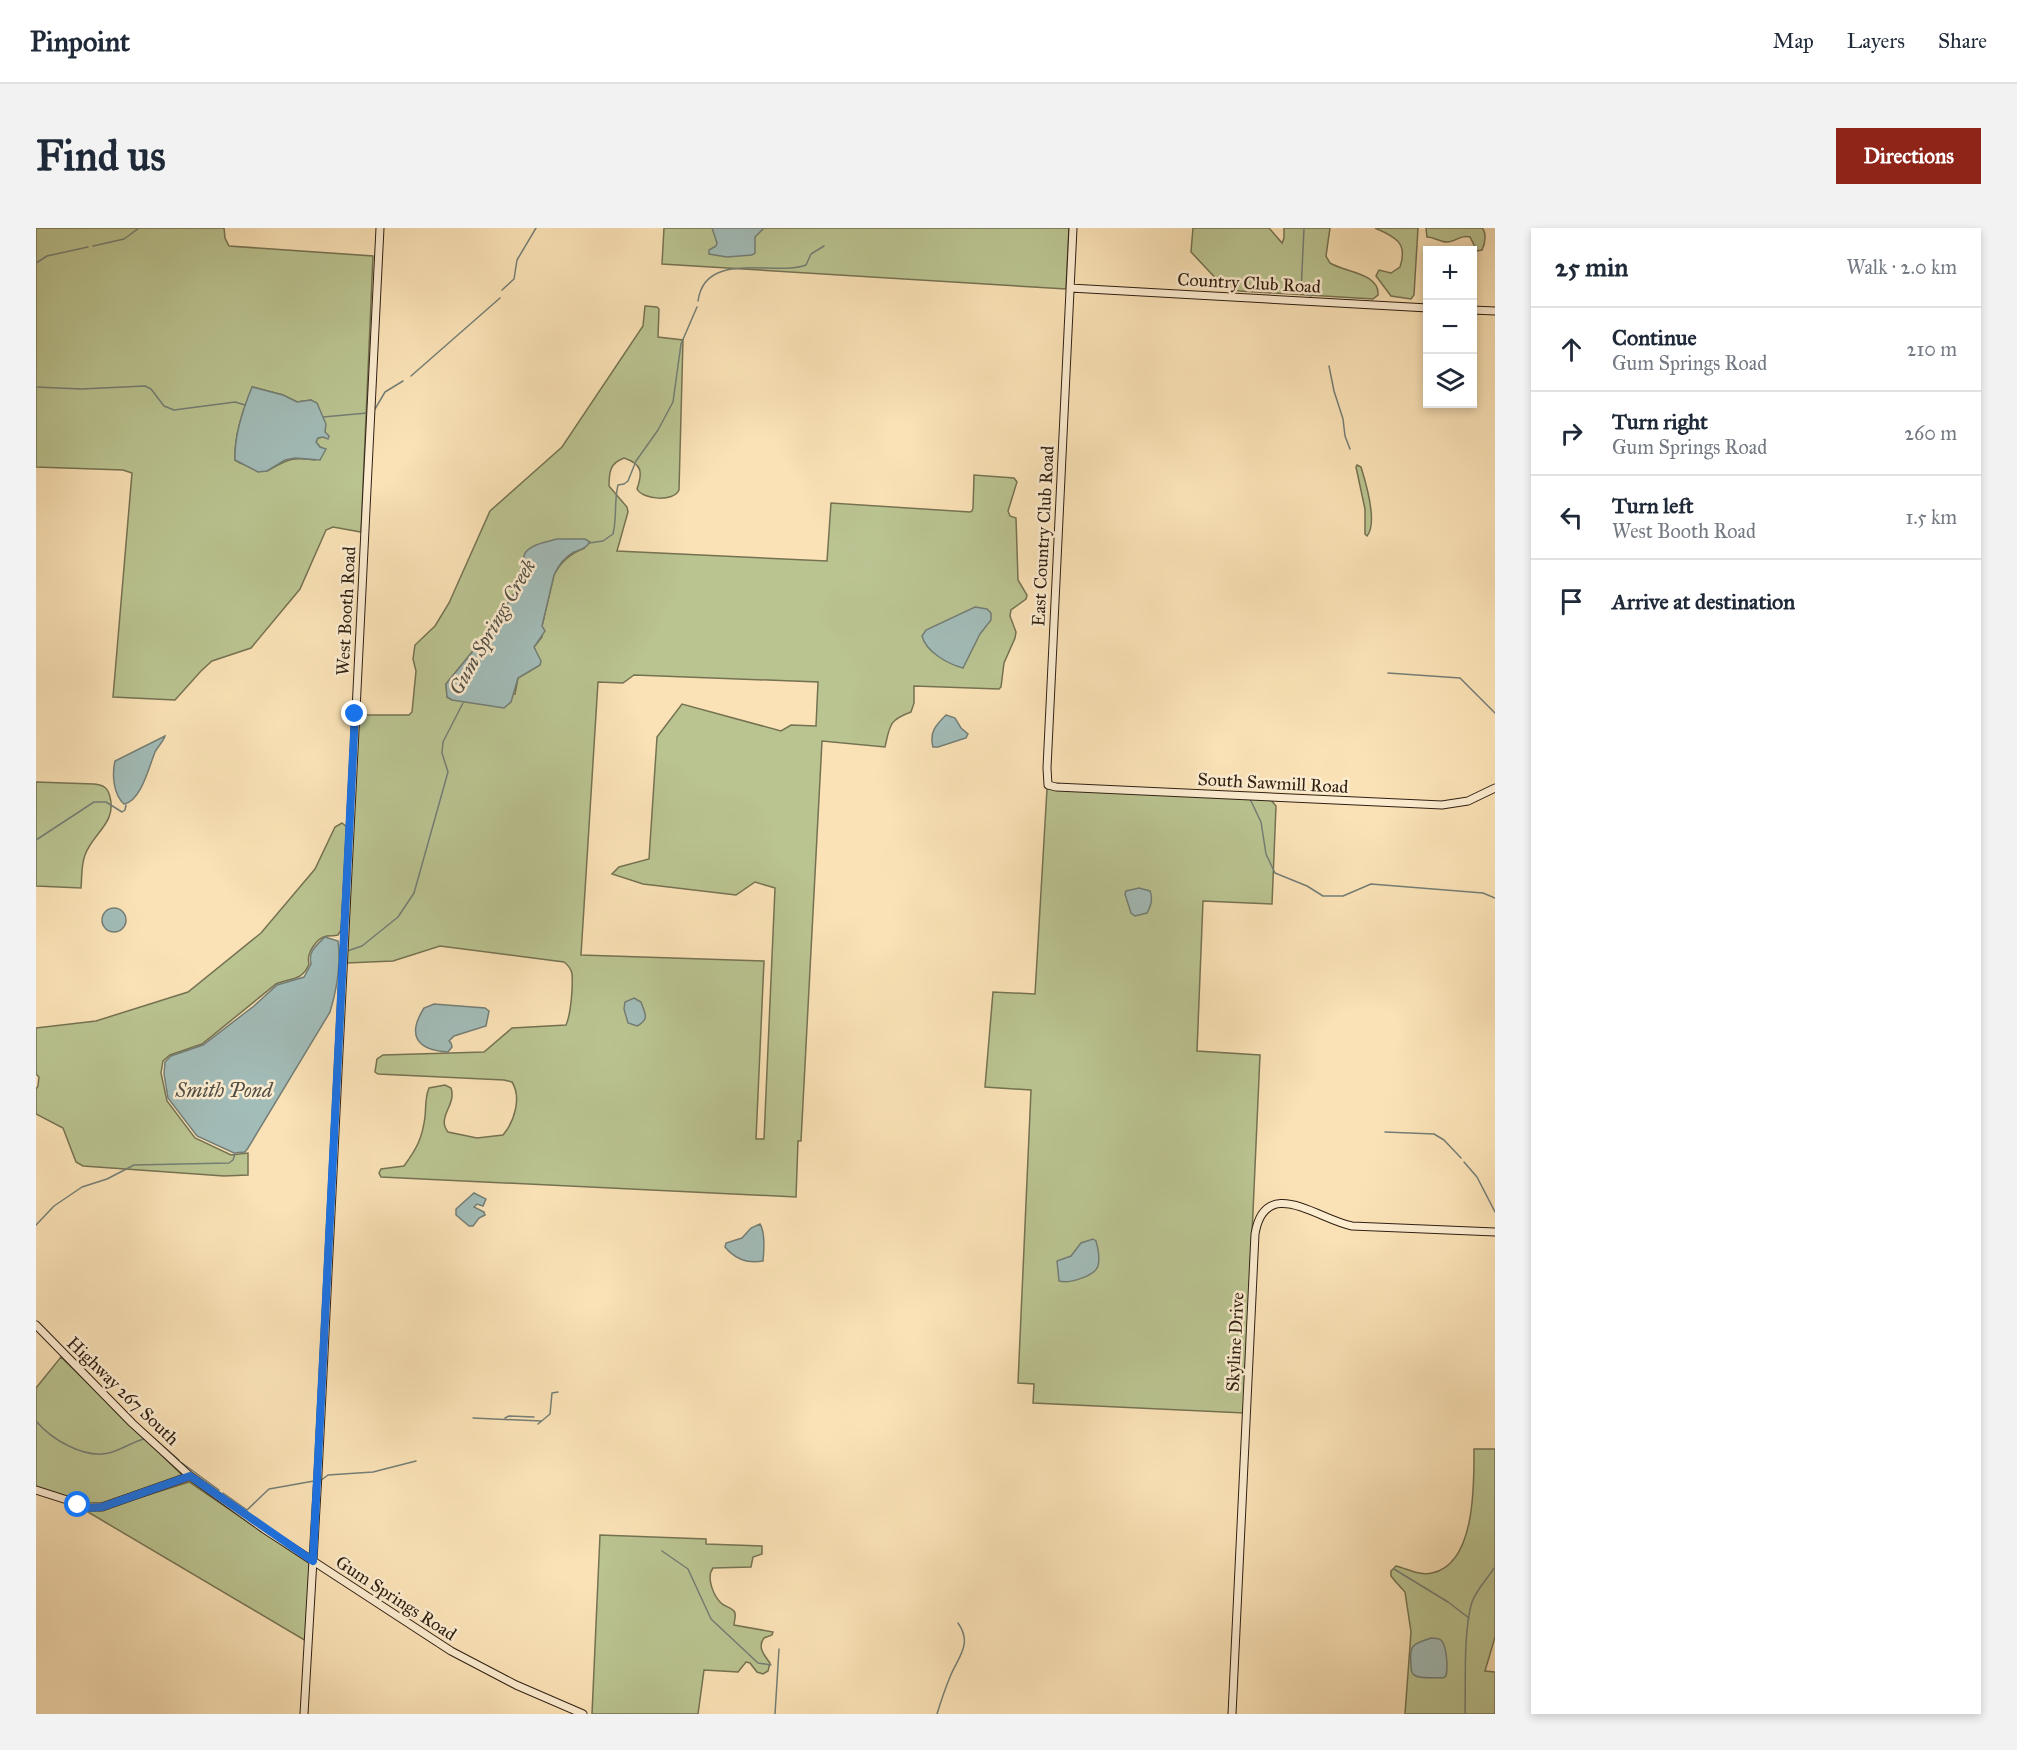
<!DOCTYPE html>
<html lang="en">
<head>
<meta charset="utf-8">
<style>
  :root { --surface:#fff; --page:#f2f2f3; --text:#1f2937; --muted:#747a83; --line:#e0e1e3; --accent:#8f2418 }
  body { margin:0; font-family:"IM FELL Great Primer",serif; background:var(--page); color:var(--text) }
  .controls { position:absolute; right:18px; top:18px; display:grid; overflow:hidden; border-radius:0px; box-shadow:0 3px 9px #0003 }
  .controls button { width:54px; height:54px; display:grid; place-items:center; padding:0; border:0; border-bottom:2px solid var(--line); background:var(--surface); color:var(--text); font:30px sans-serif }
  .stop { position:absolute; width:18px; height:18px; margin:-14px; border:4px solid #1a73e8; border-radius:50%; background:#fff }
  .stop.end { background:#1a73e8; border-color:#fff; box-shadow:0 2px 6px #0008 }
  .list { margin:0; padding:0; list-style:none }
  h2 { display:flex; justify-content:space-between; align-items:center; height:78px; margin:0; padding:0 24px; font-size:26px }
  h2 small { font-size:20px; font-weight:400; color:var(--muted) }
  .list li { display:grid; grid-template-columns:39px 1fr auto; gap:18px; align-items:center; box-sizing:border-box; height:84px; padding:0 24px; border-top:2px solid var(--line) }
  .list b { display:block; font-size:22px; white-space:nowrap }
  .list p { margin:0; font-size:20px; white-space:nowrap; color:var(--muted) }
  .list em { font-size:20px; font-style:normal; color:var(--muted) }
  .icon { flex:none; width:33px; height:33px; fill:none; stroke:currentColor; stroke-width:2; stroke-linecap:round; stroke-linejoin:round }
  .map { position:relative; flex:none; width:1459px; height:1486px; overflow:hidden; border-radius:0px }
  header { display:flex; align-items:center; gap:36px; box-sizing:border-box; height:84px; padding:0 30px; background:var(--surface); border-bottom:2px solid var(--line) }
  header strong { font-size:28px }
  nav { display:flex; gap:33px; margin-inline-start:auto; font-size:21px }
  .intro { display:flex; align-items:center; justify-content:space-between; box-sizing:border-box; height:144px; padding:0 36px }
  h1 { margin:0; font-size:42px }
  .button { padding:15px 27px; border-radius:0px; background:var(--accent); color:#fff; font-size:21px; font-weight:700 }
  main { display:flex; gap:36px; padding:0 36px }
  aside { flex:1; background:var(--surface); border-radius:0px; box-shadow:0 3px 9px #0003 }
  .map>svg:first-child { display:block }
  .green { fill:#bac491; stroke:#757252; stroke-width:1.5; fill-rule:evenodd }
  .water { fill:#a2bcb8; stroke:#747e76; stroke-width:1.5 }
  .lines { fill:none; stroke-linecap:round; stroke-linejoin:round }
  .stream { stroke:#747e76; stroke-width:1.5 }
  .secondary-casing { stroke:#302013; stroke-width:9 }
  .secondary { stroke:#fcecd0; stroke-width:7 }
  .route { stroke:#1a73e8; stroke-width:8 }
  .labels { text-anchor:middle; stroke-width:5; stroke-linejoin:round; paint-order:stroke }
  .street-label { font-size:18px; fill:#302013; stroke:#fcecd0 }
  .water-label { font-size:20px; font-style:italic; fill:#524f45; stroke:#fcecd0 }
</style>
</head>
<body>
<header>
<strong>Pinpoint</strong>
<nav><a>Map</a><a>Layers</a><a>Share</a></nav>
</header>
<div class="intro"><h1>Find us</h1><a class="button">Directions</a></div>
<main>
<div class="map">
<svg width="1459" height="1486" viewBox="0 0 1459 1486">
  <rect width="100%" height="100%" fill="#fae2b6"/>
  <filter id="stains"><feTurbulence type="fractalNoise" baseFrequency=".00333" numOctaves="4"/><feColorMatrix values="0 0 0 0 .2 0 0 0 0 .09 0 0 0 0 .02 0 0 0 .5 -.17"/></filter>
  <radialGradient id="worn" r=".72"><stop offset=".6" stop-color="#630" stop-opacity="0"/><stop offset="1" stop-color="#630" stop-opacity=".3"/></radialGradient>
  <path class="green" d="M0,0H188L189,10L193,18L337,28L325,304L297,299L290,302L264,361L215,420L176,433L165,443L139,472L77,469L96,245L87,242L0,239ZM217,159L247,167L261,174L275,172L289,204L287,209L282,210L280,214L284,219L279,232C254,229 253,231 231,243L204,235L199,232C198,208 207,181 217,159Z
    M628,0H1033L1030,61L626,36Z
    M1157,0H1233L1246,15L1248,10V0H1294L1290,28L1294,35C1308,44 1344,45 1342,67L1337,71L1203,63L1187,58L1155,24Z
    M1339,0H1382L1378,67L1375,71L1355,68L1340,48L1343,42L1355,45L1364,39C1372,15 1360,9 1339,0Z
    M1390,0H1446C1451,5 1449,16 1446,22L1441,23L1434,9C1424,6 1421,14 1411,14C1404,14 1398,9 1391,9Z
    M609,78L621,79L623,81L622,109L647,112L643,262C638,274 607,272 601,261C607,244 606,236 588,230C574,235 573,244 573,258L591,279L592,284L581,323L791,333L795,275L934,284L936,283L937,280L938,247L978,250L981,254L972,283L974,288L980,290L982,352L991,367L990,371L975,382L974,388L980,404L979,410L968,435L965,459L963,461L878,458V475L875,484C853,492 854,497 849,519L786,513L765,913H762L760,969L345,949L343,945L345,941L368,938C381,920 386,911 389,889C390,879 389,869 393,860L409,857L415,860C421,877 400,889 412,904L441,910L467,907C478,894 486,870 476,854L468,852L342,846L339,844L341,831L347,827L448,824L476,800L530,797C535,786 537,758 536,746C535,740 532,737 528,734L404,718L357,733L311,735L322,487H373L376,484L380,443L377,431L379,417L399,398L413,375L454,283L526,219L607,98ZM549,320C535,325 525,333 518,347L506,398V409L498,419L504,437L482,450L479,466L416,472L411,469L410,456L450,407L462,382C481,374 483,349 487,331ZM598,447L782,454L780,498L755,497L745,503L646,476L621,509L613,631L583,639L576,646L607,656L700,667L719,654L739,660L728,911H720L728,733L545,727L562,454L587,455Z
    M1321,237L1325,239C1330,255 1342,295 1331,308L1329,306V281L1320,239Z
    M0,554L58,556C68,557 72,560 74,569C81,595 56,606 49,627C45,637 46,650 45,660L0,658Z
    M1011,561L1235,572L1240,578L1236,676L1167,673L1161,823L1224,827L1208,1185L997,1175L998,1156L982,1155L995,862L949,859L957,764L999,766Z
    M306,595L311,599L305,702L302,707C298,708 295,708 291,708C280,710 270,726 273,736C267,753 253,750 240,756L166,816L134,827L127,833L125,845L131,873L159,910L195,927L212,925V947L188,948L47,938L40,934L27,900L0,886V861L2,858L3,849L0,846V800L60,793L152,764L225,705L279,641L299,599Z
    M25,1129L147,1248L64,1276H52L0,1259V1160Z
    M1438,1221H1459V1409L1449,1443L1459,1444V1486H1369L1375,1404L1369,1364L1359,1353L1355,1348V1343L1360,1338C1372,1341 1384,1348 1396,1345C1440,1336 1438,1255 1438,1221Z
    M153,1254L274,1336L270,1413L52,1284L71,1280Z
    M564,1307L670,1311V1316L726,1318V1326L717,1329L715,1339L677,1340C670,1349 677,1367 685,1375C689,1379 695,1379 698,1383C701,1387 698,1392 698,1397L737,1404L736,1407L728,1410C721,1419 728,1427 734,1435L732,1443L727,1446L721,1444L714,1435L710,1434L702,1444L668,1442L662,1486H556Z"/>
  <path class="water" d="M676,0H728L719,9V25L716,27L691,29L673,26V22L680,18L681,15Z
    M216,159L247,167L261,174L275,172L281,175L290,196L289,204L293,208L292,211L287,209L282,210L280,214L284,219L290,221L284,232L259,230L249,232L231,243L222,244L199,232C198,208 207,181 216,159Z
    M521,311H549L554,314C549,321 545,321 538,324C529,329 522,338 518,347L506,398L509,403L498,419L505,433L504,437L482,450L475,474L468,480L416,472L411,469L410,456L450,407L462,382C484,373 482,344 489,325C496,316 510,314 521,311Z
    M939,379L951,381L955,385V392L944,406L927,440C912,436 890,424 886,408L890,402Z
    M910,487L919,490L925,500L932,506L930,510L902,519H897C893,504 900,497 910,487Z
    M129,508C127,514 122,518 119,524C113,539 105,573 88,576C77,566 76,546 79,533Z
    M1103,660L1114,663C1117,670 1115,678 1111,685L1099,688L1095,685L1089,666L1090,663Z
    M66 692a12 12 0 1 1 24 0a12 12 0 1 1-24 0Z
    M289,709L302,713C305,737 301,761 294,784L212,920L209,924L198,925L161,908L132,870L128,846L129,834L135,828L167,817L218,778L241,757L268,749L275,736C272,723 280,718 289,709Z
    M598,770L605,774C609,786 614,791 601,798L592,795L588,781L589,774Z
    M398,776L449,780L453,783L450,798L418,808L413,813L415,815L416,819L412,824C380,822 371,807 388,780Z
    M438,965L450,971L447,978L441,976L438,979L448,984L449,987L443,990L437,998H433L420,987V981Z
    M724,996C729,1004 728,1023 727,1033C711,1036 699,1031 689,1019L690,1015L706,1010L715,1000Z
    M1057,1011L1060,1013C1062,1020 1064,1030 1062,1038C1059,1048 1033,1056 1023,1053L1021,1033L1035,1028L1045,1015Z
    M1395,1410C1399,1410 1402,1410 1405,1412C1411,1418 1412,1440 1410,1448L1407,1450C1399,1449 1382,1452 1377,1446C1375,1444 1375,1440 1375,1437C1373,1416 1377,1416 1395,1410Z"/>
  <g class="lines">
    <path class="stream" d="M1268,0L1265,64L1275,68
      M57,18L88,11L103,0
      M0,35L11,28L52,19
      M466,62L478,51L481,32L500,0
      M662,73C669,21 739,49 770,37L775,26L788,18
      M1293,138L1298,163L1307,191L1309,208L1314,221
      M375,148L464,70
      M0,159L45,161L109,158L115,161L128,178L138,182L199,174L209,177
      M339,181L349,164L367,153
      M287,189L331,185
      M553,315L567,313L577,306C581,290 578,273 582,257L588,256L592,253L600,233L622,202L637,174L645,116L661,79
      M1352,445L1424,450L1459,485
      M1214,571L1225,594L1230,626L1239,645L1271,658L1287,668H1307L1335,656L1447,665L1459,670
      M0,612L58,574H70L86,584L89,582L90,577
      M311,723L326,718L362,689L378,665L412,544L406,525L407,514L427,475
      M1349,904L1398,906L1408,912L1425,930
      M1428,934L1441,949L1459,984
      M0,997L18,978L46,959L71,951L98,937L193,935L197,932L199,926
      M437,1190L505,1193
      M469,1190L473,1188L498,1189
      M0,1193C15,1211 48,1231 73,1225C85,1222 96,1214 108,1211
      M502,1196L514,1186L516,1165L522,1164
      M113,1206L143,1232
      M146,1235L183,1262
      M284,1253L292,1247L337,1244L380,1233
      M187,1265L211,1282L233,1261L278,1253
      M626,1323L652,1341L675,1391L722,1435L735,1437
      M1358,1341L1412,1374L1433,1390
      M739,1486L743,1421
      M901,1486C905,1473 909,1461 914,1449C922,1429 937,1416 922,1395
      M1429,1486C1430,1455 1427,1403 1436,1374C1440,1362 1452,1350 1459,1339"/>
    <g class="secondary-casing">
      <path id="secondary" d="M1037,0L1011,540L1012,557L1020,559L1406,577L1432,573L1459,560
        M1034,60L1392,80
        M1436,82L1459,83
        M0,1097L96,1195L154,1248L228,1301L415,1423L480,1457L547,1486
        M0,1262L53,1279H66L154,1248
        M268,1486L282,1246L344,0
        M1196,1486L1219,1006C1229,946 1283,992 1316,998L1459,1004"/>
    </g>
    <use href="#secondary" class="secondary"/>
  </g>
  <g class="lines">
    <path class="route" d="M42,1277L53,1280L66,1279L154,1248L277,1333L319,486"/>
  </g>
  <g class="labels">
    <g class="street-label">
      <text transform="translate(1213 55) rotate(3)" y="6">Country Club Road</text>
      <text transform="translate(1007 308) rotate(-87)" y="6">East Country Club Road</text>
      <text transform="translate(310 383) rotate(-87)" y="6">West Booth Road</text>
      <text transform="translate(1237 555) rotate(3)" y="6">South Sawmill Road</text>
      <text transform="translate(1199 1114) rotate(-87)" y="6">Skyline Drive</text>
      <text transform="translate(87 1163) rotate(44)" y="6">Highway 267 South</text>
      <text transform="translate(360 1370) rotate(33)" y="6">Gum Springs Road</text>
    </g>
    <g class="water-label">
      <text transform="translate(456 399) rotate(-60)" y="7">Gum Springs Creek</text>
      <text x="188" y="869">Smith Pond</text>
    </g>
  </g>
  <rect width="100%" height="100%" filter="url(#stains)"/>
  <rect width="100%" height="100%" fill="url(#worn)"/>
</svg>
<div class="controls">
<button>+</button>
<button>−</button>
<button><svg class="icon" aria-label="layers" viewBox="0 0 24 24"><path d="M12 4l9 5-9 5-9-5zM3 14l9 5 9-5"/></svg></button>
</div>
<div class="stop" style="left:42px;top:1277px"></div>
<div class="stop end" style="left:319px;top:486px"></div>
</div>
<aside>
<h2>25 min<small>Walk · 2.0 km</small></h2>
<ul class="list">
<li><svg class="icon" aria-label="ahead" viewBox="0 0 24 24"><path d="M12 20V5M6 11l6-6 6 6"/></svg><div><b>Continue</b><p>Gum Springs Road</p></div><em>210 m</em></li>
<li><svg class="icon" aria-label="right" viewBox="0 0 24 24"><path d="M7 20v-9h11M14 6l5 5-5 5"/></svg><div><b>Turn right</b><p>Gum Springs Road</p></div><em>260 m</em></li>
<li><svg class="icon" aria-label="left" viewBox="0 0 24 24"><path d="M17 20v-9H6M10 6l-5 5 5 5"/></svg><div><b>Turn left</b><p>West Booth Road</p></div><em>1.5 km</em></li>
<li><svg class="icon" aria-label="arrive" viewBox="0 0 24 24"><path d="M6 21V4h12l-3 4 3 4H6"/></svg><div><b>Arrive at destination</b></div></li>
</ul>
</aside>
</main>
</body>
</html>
